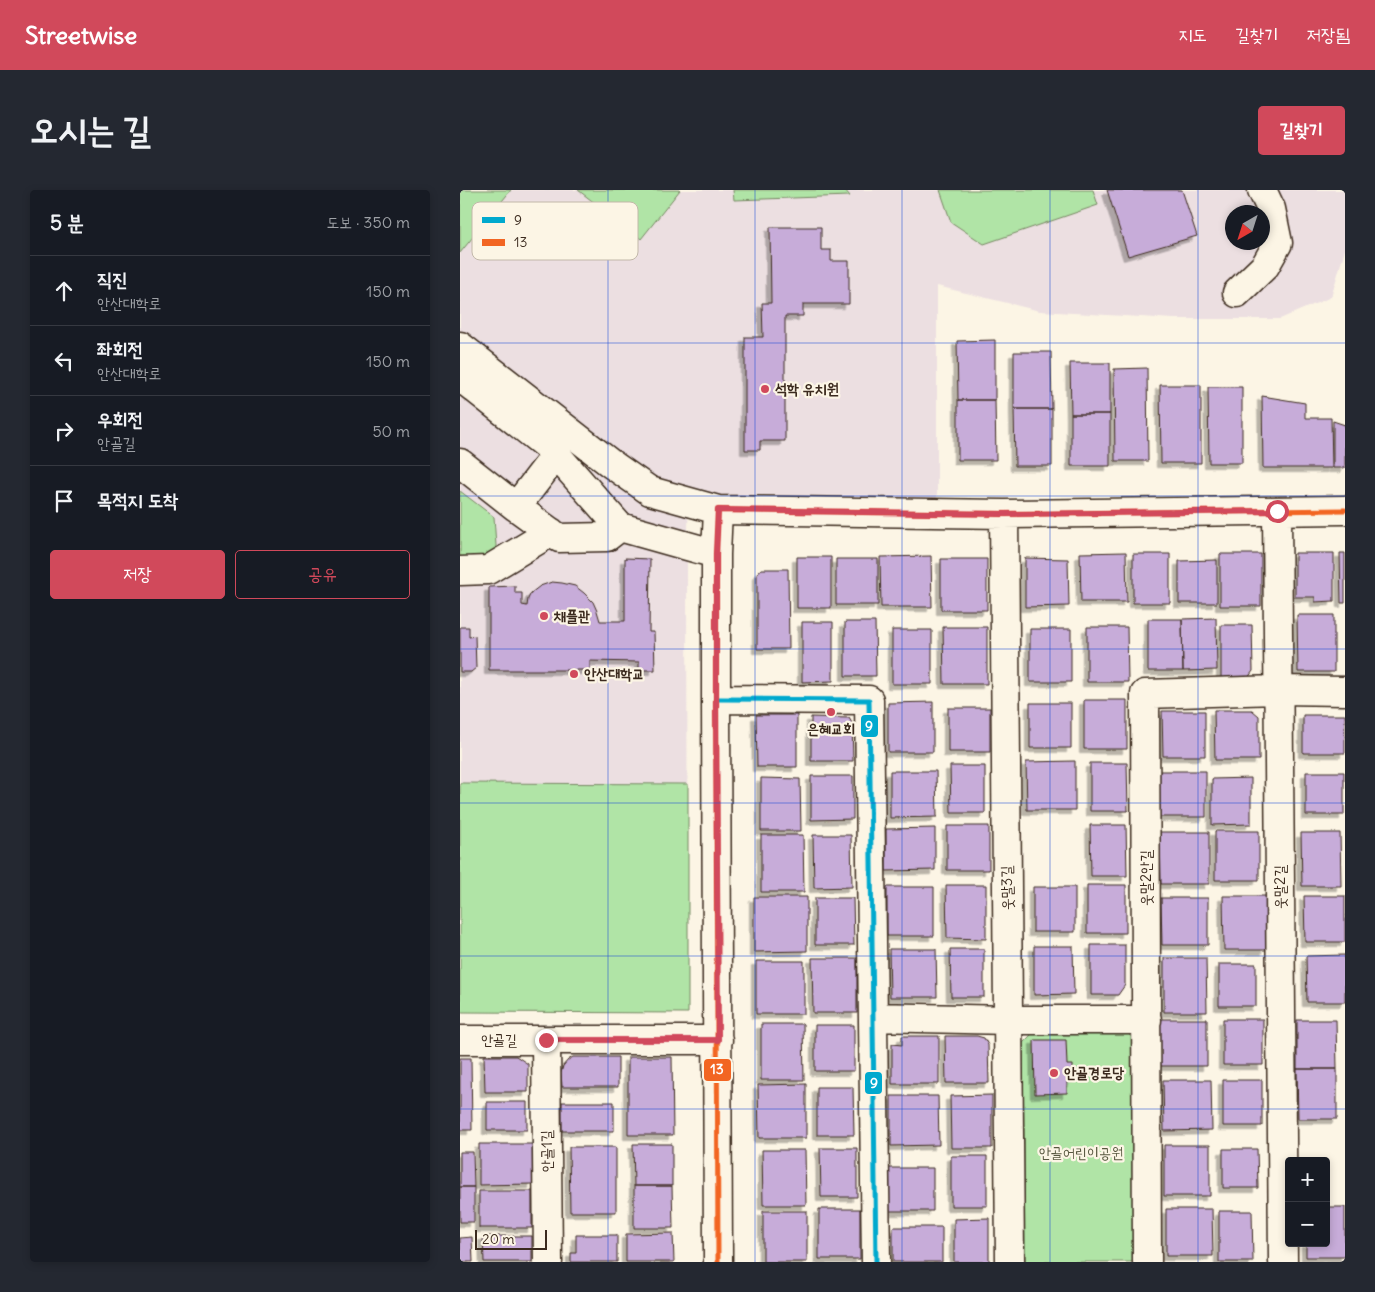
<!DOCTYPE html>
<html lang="ko">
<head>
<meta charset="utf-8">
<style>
  :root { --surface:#171b24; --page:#242831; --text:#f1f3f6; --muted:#9ea1a6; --line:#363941; --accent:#d1495b }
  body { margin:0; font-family:Delius,"Poor Story",sans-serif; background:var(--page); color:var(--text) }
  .controls { position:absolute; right:15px; bottom:15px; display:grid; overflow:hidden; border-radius:5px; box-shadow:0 2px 8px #0003 }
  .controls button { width:45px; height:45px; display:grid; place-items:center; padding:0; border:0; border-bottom:1px solid var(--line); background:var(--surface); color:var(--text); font:25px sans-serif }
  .compass { position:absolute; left:765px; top:15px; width:45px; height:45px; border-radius:50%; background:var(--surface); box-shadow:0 2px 8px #0003; rotate:219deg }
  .scale { position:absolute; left:15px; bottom:12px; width:72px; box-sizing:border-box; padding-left:5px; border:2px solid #3b2a1e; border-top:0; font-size:14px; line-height:18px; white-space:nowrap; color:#3b2a1e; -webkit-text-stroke:4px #fcf5e5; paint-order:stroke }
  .stop { position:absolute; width:15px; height:15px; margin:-11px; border:4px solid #d1495b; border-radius:50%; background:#fff }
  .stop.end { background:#d1495b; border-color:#fff; box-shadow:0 1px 5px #0008 }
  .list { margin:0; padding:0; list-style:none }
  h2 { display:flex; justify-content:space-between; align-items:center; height:65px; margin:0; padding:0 20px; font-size:21px }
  h2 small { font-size:16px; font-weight:400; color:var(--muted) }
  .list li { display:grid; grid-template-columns:32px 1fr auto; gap:15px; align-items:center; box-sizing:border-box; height:70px; padding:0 20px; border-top:1px solid var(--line) }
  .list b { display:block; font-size:19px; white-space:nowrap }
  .list p { margin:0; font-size:16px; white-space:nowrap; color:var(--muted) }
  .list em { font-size:16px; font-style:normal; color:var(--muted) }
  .actions { display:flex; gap:10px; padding:15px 20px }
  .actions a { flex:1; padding:11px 0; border:1px solid var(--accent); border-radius:5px; text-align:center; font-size:18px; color:var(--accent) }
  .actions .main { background:var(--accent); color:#fff }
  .icon { flex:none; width:28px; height:28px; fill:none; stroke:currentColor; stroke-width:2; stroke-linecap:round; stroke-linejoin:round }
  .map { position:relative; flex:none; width:885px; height:1072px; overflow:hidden; border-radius:5px }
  header { display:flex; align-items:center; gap:30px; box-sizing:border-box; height:70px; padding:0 25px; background:var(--accent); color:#fff }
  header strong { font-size:24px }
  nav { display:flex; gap:28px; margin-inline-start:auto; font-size:18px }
  .intro { display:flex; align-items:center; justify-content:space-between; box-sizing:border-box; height:120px; padding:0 30px }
  h1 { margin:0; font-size:35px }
  .button { padding:12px 22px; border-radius:5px; background:var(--accent); color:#fff; font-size:18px; font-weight:700 }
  main { display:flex; gap:30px; padding:0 30px }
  aside { flex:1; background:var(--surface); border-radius:5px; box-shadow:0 2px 8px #0003 }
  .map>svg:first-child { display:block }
  .built { fill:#ecdfe1; fill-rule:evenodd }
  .green { fill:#b0e4a6; stroke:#768762 }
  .building { fill:#c7acd9; stroke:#3b2a1e; filter:url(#shadow) }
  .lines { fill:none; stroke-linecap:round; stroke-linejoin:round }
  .minor-casing { stroke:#3b2a1e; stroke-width:31 }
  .minor { stroke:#fcf5e5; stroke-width:28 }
  .bus-1-casing { stroke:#fcf5e5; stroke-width:9 }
  .bus-2-casing { stroke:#fcf5e5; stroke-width:9 }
  .bus-1 { stroke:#00a9ce; stroke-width:5 }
  .bus-2 { stroke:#f26522; stroke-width:5 }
  .route { stroke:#d1495b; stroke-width:6 }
  .grid { fill:none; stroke:#1d4ed8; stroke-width:1; stroke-opacity:0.55 }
  .poi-dot { fill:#d1495b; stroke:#fcf5e5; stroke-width:2 }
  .labels { text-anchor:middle; stroke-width:4.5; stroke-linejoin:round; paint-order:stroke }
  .poi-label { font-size:15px; font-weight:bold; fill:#3b2a1e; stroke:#fcf5e5; text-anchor:start }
  .street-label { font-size:15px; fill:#3b2a1e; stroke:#fcf5e5 }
  .park-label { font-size:15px; fill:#585840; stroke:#fcf5e5 }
  .key { fill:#fcf5e5; stroke:#c2b8a9; stroke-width:1 }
  .key-label { font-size:14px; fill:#3b2a1e }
  .line-badge { stroke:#fcf5e5; stroke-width:2 }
  .badge-label { font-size:14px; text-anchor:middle; font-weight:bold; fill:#fff }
</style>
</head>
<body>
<header>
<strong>Streetwise</strong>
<nav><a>지도</a><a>길찾기</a><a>저장됨</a></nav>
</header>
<div class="intro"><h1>오시는 길</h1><a class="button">길찾기</a></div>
<main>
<aside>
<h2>5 분<small>도보 · 350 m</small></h2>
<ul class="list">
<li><svg class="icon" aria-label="ahead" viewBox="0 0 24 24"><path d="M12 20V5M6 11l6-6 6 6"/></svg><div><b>직진</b><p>안산대학로</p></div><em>150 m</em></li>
<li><svg class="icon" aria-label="left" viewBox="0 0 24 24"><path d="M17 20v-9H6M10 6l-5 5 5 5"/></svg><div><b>좌회전</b><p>안산대학로</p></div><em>150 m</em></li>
<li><svg class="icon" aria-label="right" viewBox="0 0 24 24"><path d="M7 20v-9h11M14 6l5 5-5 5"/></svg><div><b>우회전</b><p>안골길</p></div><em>50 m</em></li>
<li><svg class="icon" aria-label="arrive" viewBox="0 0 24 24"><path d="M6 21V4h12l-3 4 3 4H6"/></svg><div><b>목적지 도착</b></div></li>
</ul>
<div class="actions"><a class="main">저장</a><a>공유</a></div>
</aside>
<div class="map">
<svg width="885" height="1072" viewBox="0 0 885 1072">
  <defs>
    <filter id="shadow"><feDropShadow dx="-4.5" dy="4.5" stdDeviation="0" flood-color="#0004"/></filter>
  </defs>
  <rect width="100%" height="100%" fill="#fcf5e5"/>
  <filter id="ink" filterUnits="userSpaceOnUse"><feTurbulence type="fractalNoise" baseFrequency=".02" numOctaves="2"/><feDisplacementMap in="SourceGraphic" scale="10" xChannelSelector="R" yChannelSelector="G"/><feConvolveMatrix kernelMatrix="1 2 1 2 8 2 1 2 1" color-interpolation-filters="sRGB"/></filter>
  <g filter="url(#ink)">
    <path class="built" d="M0,0H273L274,10L390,6L385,0H885V60L871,107L820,129H714L580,121L477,96V308L229,306L227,375L228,823L0,822ZM772,22H802V52H772Z"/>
    <path class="green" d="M0,0H51L0,63Z
      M118,0H220L181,49Z
      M273,0H385L390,6L274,10Z
      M480,0H633L638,15L524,54L491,32Z
      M0,301L34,327L37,370H0Z
      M0,593L228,594V823L0,822Z
      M572,844H668L677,852L679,1072H565L563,853Z"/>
    <path class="building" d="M647,0H722L737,46L668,66Z
      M310,37H361V60H371V71H389V114H343V126H325V251H300V260H285V147H303L302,113H311Z
      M535,150V210H498L497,151Z
      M554,162H591L592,219H554Z
      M610,173H650V224H611Z
      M687,178L688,271H655L654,179Z
      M700,195H741V273H701Z
      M748,197H782V273H749Z
      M802,206L845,213V228H871L872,278H803Z
      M498,210H535L536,270H498Z
      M554,219H592V276H555Z
      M611,224H650V276H611Z
      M873,231L885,235V278H873Z
      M666,362L667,412H621L620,363Z
      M835,363H874V411L855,412V407H835Z
      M880,363H885V413H881Z
      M673,364H710V413H673Z
      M760,364H801V416H760Z
      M471,366L472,417H421L420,367Z
      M337,367H371V418H337Z
      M165,368L190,369L189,442H194L195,480H179V472L130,471V480H29V397L55,396V403H62V415L67,416L68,409L71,403L80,396L92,392L102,393L115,396L124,403L133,412L137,421L140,431H165Z
      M565,368L608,369L609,416L565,417Z
      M376,369H418V415H376Z
      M481,369H527V420H481Z
      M757,370V413H719V371Z
      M302,379H328L329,459H297V385L299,381Z
      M837,425H874V482H838Z
      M756,428L757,480L723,481L722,429Z
      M688,429H722L723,481H688Z
      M342,432H373V491L342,492Z
      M385,432H415L416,486H385Z
      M761,435H792L793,481L787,489H761Z
      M0,437H9V447L15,446L16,478L11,482H0Z
      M483,437H527V494H484Z
      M627,437H667L668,492H627Z
      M570,439H611V492H570Z
      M432,440H472V494H432Z
      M624,510H667V559H624Z
      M473,512V562H428V513Z
      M570,513H611V558H570Z
      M488,518H530V562H488Z
      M754,520H792L799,526V570H755Z
      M702,521H745V566H703Z
      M296,525H337V577H297Z
      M843,525H885V563H843Z
      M351,527L389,528L392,533L393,571H351Z
      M615,571V620H567L566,572Z
      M630,573H667L668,621H630Z
      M490,576H525V623H491Z
      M430,581H476L477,627L430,628Z
      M699,581H746V627H699Z
      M846,582H884V625H846Z
      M351,586H393V629L351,630Z
      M301,588L340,589L341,641H301Z
      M791,588V634L752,635V589Z
      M630,635H666L667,686H631Z
      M487,636H529V680H487Z
      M475,638V680L426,681V639Z
      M755,641H799V690H755Z
      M700,642H749V694H701Z
      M841,643H880L881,696H842Z
      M301,645H343L344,702H301Z
      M353,645H391L392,697L354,698Z
      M486,695H526V749L487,748Z
      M627,695H666V743H627Z
      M427,697H474V746H427Z
      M573,697H615V742H573Z
      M763,706H806V760H764Z
      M844,706H885V752H845Z
      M294,707H347V761L294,762Z
      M355,708H393L394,755H355Z
      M701,708H748V755H702Z
      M631,755H665V795L658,805H631Z
      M574,756H613L614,804L574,805Z
      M429,759H476L477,807H430Z
      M490,759H524V807H491Z
      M885,765V812H847L846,766Z
      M352,768H397V823H353Z
      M704,768H746L747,822H704Z
      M296,771H344V824H296Z
      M759,774H796V816H759Z
      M700,829H747V876H700Z
      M763,829H803V875H763Z
      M837,830H876L877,879H837Z
      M301,834H343L344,890H301Z
      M355,835H394V881H355Z
      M442,846H479V894H432V854L442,855Z
      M485,846H517L524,848L528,855L529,893H486Z
      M574,850H606L607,875H613V892H607V903L575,904Z
      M24,866H56L68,874V902H25Z
      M113,867H158V897H102L101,883L103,876L108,870Z
      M168,867H212L213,945H168Z
      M0,868H11L12,940H0Z
      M837,879H877V929H838Z
      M703,890H751L752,940L704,941Z
      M763,890H802V936H763Z
      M346,894V948H299L298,895Z
      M357,897H393L394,945H357Z
      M532,905V958H491L490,906Z
      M431,906H478L479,955L431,956Z
      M27,912H67V940H27Z
      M102,912H154V941H102Z
      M19,954H73V994L19,995Z
      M173,954H212V996H174Z
      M704,955H750V1006H704Z
      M109,957H156V1022H110Z
      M360,958H397V1007H361Z
      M763,959H797L798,998H763Z
      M302,960H345L346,1015H303Z
      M0,962H13L14,997H0Z
      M491,966H527V1016H491Z
      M429,978H473V1021H429Z
      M174,996H212L213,1038H174Z
      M0,997H14V1032H0Z
      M19,1001H72V1038H19Z
      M866,1017H885V1067H846V1053H866Z
      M359,1019H400V1069H359Z
      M706,1019H752L753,1066H706Z
      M303,1021H347V1072H303Z
      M759,1021H792L793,1072H759Z
      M529,1028V1072H494V1029Z
      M433,1037H482V1072H433Z
      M213,1043L214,1072H166V1044Z
      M116,1045H157V1072H111V1063H116Z
      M23,1046H72V1072H24Z
      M12,1047L13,1072H0V1048Z"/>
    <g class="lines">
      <g class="minor-casing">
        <path id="minor" d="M777,103L805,76L818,53L811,19L802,0
          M0,156L150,273L190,301L258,320
          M0,187L92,260L160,337L256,364
          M0,273L56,317L99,348L147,347L160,337
          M56,317L96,265
          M817,321L823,1072
          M544,324L550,1072
          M0,381L28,380L91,342
          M256,509L409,510L416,1072
          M413,827L549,830H687
          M0,850H258
          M86,850L88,1072
          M258,1072L256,509V364L258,320L544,324L885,320
          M687,1072L685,504L819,500L885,501"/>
      </g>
      <use href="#minor" class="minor"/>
      <g class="bus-1-casing">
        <path id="bus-1" d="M256,509L409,510L416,1072"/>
      </g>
      <g class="bus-2-casing">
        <path id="bus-2" d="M258,1072L256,509V364L258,320L544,324L885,320"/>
      </g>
      <use href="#bus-1" class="bus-1"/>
      <use href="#bus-2" class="bus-2"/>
    </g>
  </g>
  <g class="lines" filter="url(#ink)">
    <path class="route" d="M86,850H258L256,509V364L258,320L544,324L817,321"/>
  </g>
  <path class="grid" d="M148,0V1072M295,0V1072M442,0V1072M590,0V1072M738,0V1072M0,153H885M0,306H885M0,459H885M0,613H885M0,766H885M0,919H885"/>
  <g class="poi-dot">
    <circle cx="305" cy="199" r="5"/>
    <circle cx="84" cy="426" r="5"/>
    <circle cx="114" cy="484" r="5"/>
    <circle cx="371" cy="522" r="5"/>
    <circle cx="594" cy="883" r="5"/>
  </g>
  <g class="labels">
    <g class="poi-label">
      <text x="315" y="204">석학 유치원</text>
      <text x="94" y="431">채플관</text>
      <text x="124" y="489">안산대학교</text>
      <text x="371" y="544" text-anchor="middle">은혜교회</text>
      <text x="604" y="888">안골경로당</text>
    </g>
    <g class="street-label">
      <text transform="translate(686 688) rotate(-90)" y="5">웃말2안길</text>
      <text transform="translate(820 697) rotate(-90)" y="5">웃말2길</text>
      <text transform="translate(547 698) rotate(-91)" y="5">웃말3길</text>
      <text x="39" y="855">안골길</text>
      <text transform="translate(87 961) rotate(-91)" y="5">안골1길</text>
    </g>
    <g class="park-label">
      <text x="621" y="968">안골어린이공원</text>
    </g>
  </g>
  <rect x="12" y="12" width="166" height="58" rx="8" class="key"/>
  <rect x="22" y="27" width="23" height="6" fill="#00a9ce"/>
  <rect x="22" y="49" width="23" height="7" fill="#f26522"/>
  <g class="key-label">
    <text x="54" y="35">9</text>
    <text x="54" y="57">13</text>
  </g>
  <g class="line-badge">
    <rect x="400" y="524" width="19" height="24" rx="5" fill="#00a9ce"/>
    <rect x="243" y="868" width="29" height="24" rx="5" fill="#f26522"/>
    <rect x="404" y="881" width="19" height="24" rx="5" fill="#00a9ce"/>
  </g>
  <g class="badge-label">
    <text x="409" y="541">9</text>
    <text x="257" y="884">13</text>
    <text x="414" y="898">9</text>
  </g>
</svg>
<div class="controls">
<button>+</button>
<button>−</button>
</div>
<svg class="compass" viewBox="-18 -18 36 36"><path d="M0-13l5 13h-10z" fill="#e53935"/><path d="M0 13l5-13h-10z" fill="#9ea1a6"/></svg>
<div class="scale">20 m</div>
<div class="stop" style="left:817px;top:321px"></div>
<div class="stop end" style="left:86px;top:850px"></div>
</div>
</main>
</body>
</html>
